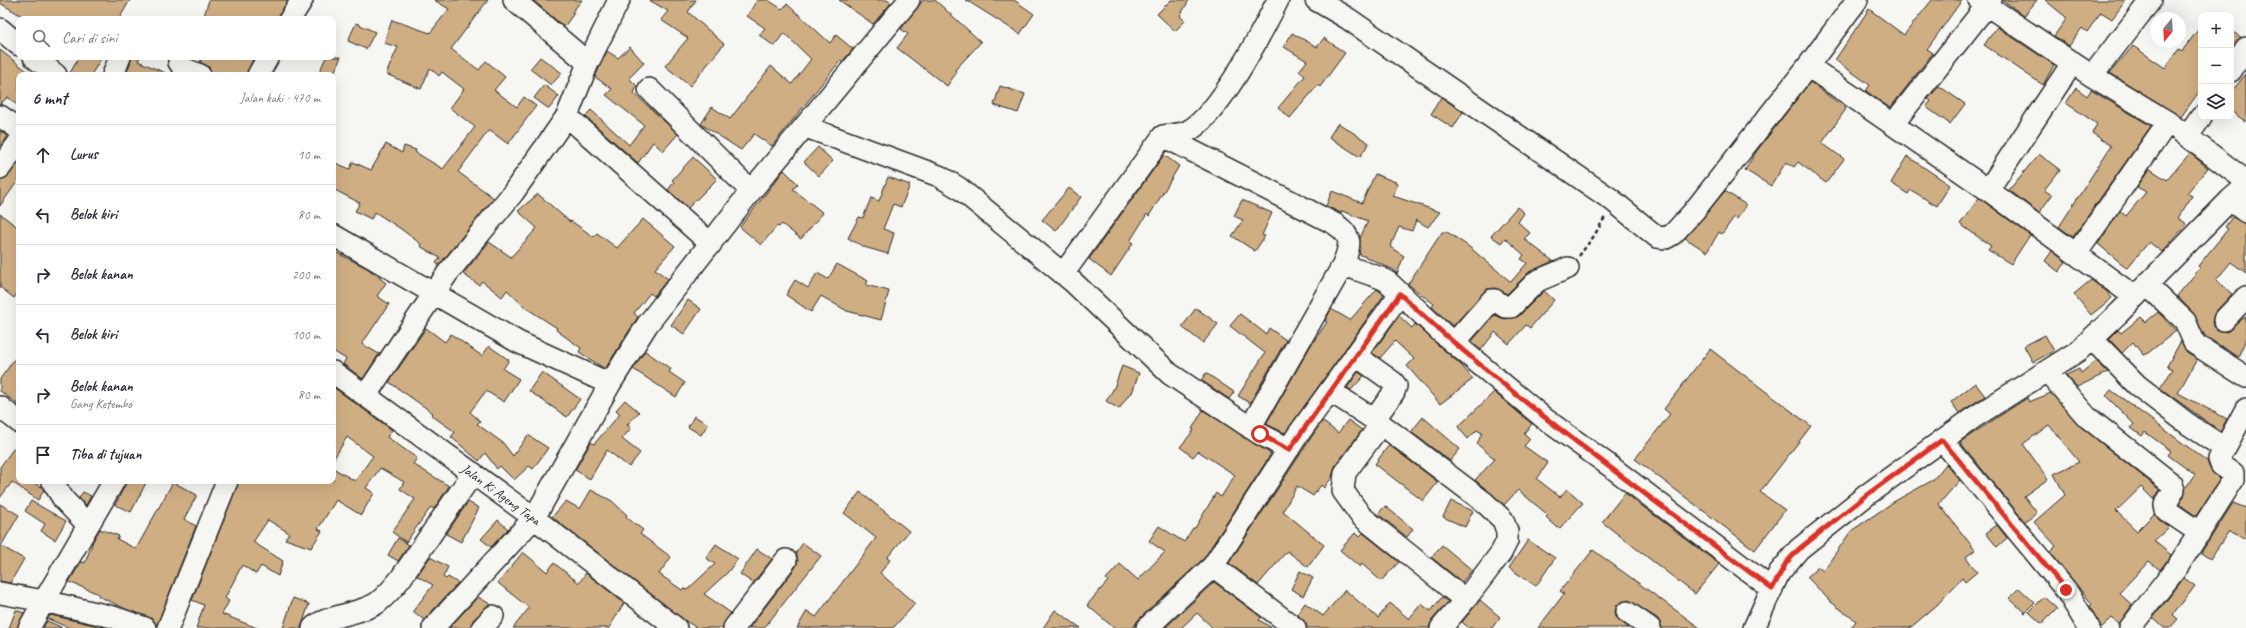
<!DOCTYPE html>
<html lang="id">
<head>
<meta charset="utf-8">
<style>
  :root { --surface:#fff; --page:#f2f2f3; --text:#2b2b33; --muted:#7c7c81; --line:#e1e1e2 }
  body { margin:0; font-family:Caveat,sans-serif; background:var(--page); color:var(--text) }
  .controls { position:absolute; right:12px; top:12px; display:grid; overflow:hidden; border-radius:8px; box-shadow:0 4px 16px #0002 }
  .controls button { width:36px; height:36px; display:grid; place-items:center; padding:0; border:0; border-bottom:1px solid var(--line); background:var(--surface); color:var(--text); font:20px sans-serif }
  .compass { position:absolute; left:2150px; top:12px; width:36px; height:36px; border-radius:50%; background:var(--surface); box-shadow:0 4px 16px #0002; rotate:198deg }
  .stop { position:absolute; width:12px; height:12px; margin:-9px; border:3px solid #d93025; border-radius:50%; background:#fff }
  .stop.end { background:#d93025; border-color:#fff; box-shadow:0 1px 4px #0008 }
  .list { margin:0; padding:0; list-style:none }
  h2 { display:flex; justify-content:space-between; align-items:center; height:52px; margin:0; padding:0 16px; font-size:17px }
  h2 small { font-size:13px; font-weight:400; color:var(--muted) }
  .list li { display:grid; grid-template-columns:26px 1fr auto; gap:12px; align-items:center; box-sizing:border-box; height:60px; padding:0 16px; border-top:1px solid var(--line) }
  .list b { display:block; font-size:15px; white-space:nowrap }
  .list p { margin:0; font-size:13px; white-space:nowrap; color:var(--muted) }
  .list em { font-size:13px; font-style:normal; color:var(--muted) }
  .icon { flex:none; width:22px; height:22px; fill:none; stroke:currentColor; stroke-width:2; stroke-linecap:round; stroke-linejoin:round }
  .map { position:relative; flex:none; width:2246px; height:628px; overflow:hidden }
  .search { position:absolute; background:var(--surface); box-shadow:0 4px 16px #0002; left:16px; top:16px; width:320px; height:44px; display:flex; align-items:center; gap:10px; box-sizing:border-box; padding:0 14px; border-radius:8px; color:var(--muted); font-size:15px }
  .panel { position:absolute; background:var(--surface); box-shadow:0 4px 16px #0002; left:16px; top:72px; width:320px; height:412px; border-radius:8px }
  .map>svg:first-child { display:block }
  .building { fill:#d0ae83; stroke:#2b2b2b }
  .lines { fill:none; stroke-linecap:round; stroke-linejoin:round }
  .minor-casing { stroke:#2b2b2b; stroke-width:24 }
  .path { stroke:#2b2b2b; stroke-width:2.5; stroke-dasharray:4 3; stroke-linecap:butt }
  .minor { stroke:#f6f6f2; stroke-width:21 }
  .route { stroke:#d93025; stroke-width:5 }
  .labels { text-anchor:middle; stroke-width:3; stroke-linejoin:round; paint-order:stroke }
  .street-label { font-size:14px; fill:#2b2b2b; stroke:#f6f6f2 }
</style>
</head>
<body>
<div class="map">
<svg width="2246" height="628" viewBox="0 0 2246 628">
  <rect width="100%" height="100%" fill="#f6f6f2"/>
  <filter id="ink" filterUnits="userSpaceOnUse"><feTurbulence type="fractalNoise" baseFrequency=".025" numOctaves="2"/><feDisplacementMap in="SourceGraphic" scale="8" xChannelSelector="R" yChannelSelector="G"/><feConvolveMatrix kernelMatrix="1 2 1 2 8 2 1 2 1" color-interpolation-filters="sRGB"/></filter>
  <g filter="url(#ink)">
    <path class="building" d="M0,0H130L119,19H27L0,3Z
      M209,0H288L278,19H203Z
      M434,0H488L451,49L479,70L486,61L505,77L494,90L517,107L524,97L536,106L508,144L489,130L458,172L494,198L439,265L436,263L440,258L420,246L421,244L401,229L375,212L371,219L355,211L360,203L333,189V162L350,169L353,162L371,170L386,144L402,153L404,146L416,150L415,152L443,169L475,127L450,108L464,89L442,72L439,76L430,68L421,89L386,74L398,47L384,43L392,20L430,33L449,9Z
      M533,0H582L572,12L574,13L564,27Z
      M649,0H696L688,12L724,44L690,86L665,66L688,38L661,20L668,11Z
      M757,0H768L782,9L787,4L830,43L836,35L853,49L842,62L840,61L772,146L754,134L741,150L701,124L712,107L730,119L771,66L792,84L811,59L784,33L774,46L759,35L765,28L747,16Z
      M839,0H887L891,3L873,24Z
      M923,0H935L981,42L955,70L957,72L947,86L897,48L908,34L901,29Z
      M966,0H1014L1034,14L1020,34Z
      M1171,0H1189L1180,16L1185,21L1175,31L1157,14Z
      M1932,0H1962L1927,49L1933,53L1890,108L1866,91L1870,85L1835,60L1869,9L1904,35Z
      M2003,0H2037L2024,16Z
      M2045,0H2126L2112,19L2101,12L2087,32L2082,28L2069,46L2054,36L2067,18Z
      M356,23L375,32L366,49L348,41Z
      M2201,26V89L2181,117L2110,73L2133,46L2165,68L2179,49L2182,51Z
      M1997,27L2054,65L2043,85L1984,45Z
      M2231,31L2241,37L2231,49Z
      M1292,33L1317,47L1324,38L1345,53L1320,87L1318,85L1290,118L1278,108L1305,76L1299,71L1307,61L1284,47Z
      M630,47L644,63L629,78L637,86L634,93L678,134L663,151L653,142L638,163L585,116L591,110L629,145L644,125L606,95L612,89L595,77L607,51L618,58Z
      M0,50L27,71L24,75H19V107L8,97L0,104Z
      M79,57H102L91,75H69Z
      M132,57H140L138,61L170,75H126Z
      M202,57H254L246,75H212L209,67L200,62Z
      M326,57H341L333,75H318Z
      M540,57L562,73L551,85L530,69Z
      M2246,74V122L2231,111V92Z
      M1810,82L1846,109L1822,143L1844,159L1826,183L1798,162L1794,167L1786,162L1771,186L1745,170L1756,152Z
      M544,85L559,96L549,109L534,98Z
      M1000,86L1025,94L1018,113L994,105Z
      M1939,86L1965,104L1950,124L1926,107L1931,101L1928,99Z
      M2076,88L2087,96L2091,90L2151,126L2073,237L2059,227L2111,146L2092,133L2097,124L2066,103Z
      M1441,97L1463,112L1453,128L1431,114Z
      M1338,123L1369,143L1360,157L1329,137Z
      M0,131L8,136L0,148Z
      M818,147L833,161L819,176L804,162Z
      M2190,153L2208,168L2187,193L2192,196L2178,218L2187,224L2162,252L2149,242L2127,268L2098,244L2120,211L2126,216L2146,192L2137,187L2150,169L2167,180Z
      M2039,154L2060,170L2044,190L2052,195L2039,213L2009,190Z
      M1164,155L1179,166L1149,216L1147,214L1130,241L1133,243L1111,276L1089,259Z
      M1907,156L1950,185L1937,206L1911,190L1908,194L1891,183Z
      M693,157L717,179L688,208L668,190L674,182L672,180Z
      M19,162V179L0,206V180L9,175Z
      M784,170L798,184L793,189L823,213L801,239L782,224L779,227L777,226L761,245L740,227Z
      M1375,174L1398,183L1393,196L1440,212L1428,227L1416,220L1412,231L1399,227L1390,247L1404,256L1397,274L1394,270L1359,254L1360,238L1368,221L1342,211L1341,213L1326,206L1332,191L1362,203Z
      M888,177L910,185L901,207L893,204L883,229L894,233L888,254L864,247L848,238L859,217L863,218L871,198L879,201Z
      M1069,188L1081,197L1056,231L1042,220Z
      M1725,191L1746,205L1737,219L1734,217L1722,234L1719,232L1707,252L1685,238Z
      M538,194L570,222L571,221L594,237L597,233L617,248L643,219L675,246L655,269L668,279L654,296L650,293L634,313L638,317L605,369L579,352L581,348L556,330L557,328L526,308L507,290L502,297L482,281L479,285L463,274L489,242L511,257L537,228L518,211Z
      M1979,198L2030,235L2011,264L1988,250L1991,246L1960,224Z
      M1242,200L1272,213L1262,235L1265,236L1255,251L1232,236L1243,220L1234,216Z
      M1517,207L1524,213L1518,222L1530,233L1524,239L1553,261L1529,272L1507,294L1495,288L1487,289L1453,326L1432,307L1434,304L1408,284L1442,232H1447L1468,246L1511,282L1527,263L1521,259L1524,255L1505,238L1501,243L1491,236Z
      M0,214L19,228V291L14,298L0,287Z
      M2232,217L2246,224V273L2231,262L2216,280L2232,294L2215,312L2212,323L2216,329L2227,332L2246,316V339L2238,357L2205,336L2193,313L2177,296L2200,268L2198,266L2228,229L2225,227Z
      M333,251L367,268L386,283L377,296L389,304L362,344L379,354L363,379L343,364L346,359L333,351Z
      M2052,251L2066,262L2059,272L2045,261Z
      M837,264L868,281L866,285L889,291L881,320L847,311L821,296L811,312L786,295L795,280L808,288L817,273L828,279Z
      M2091,280L2106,291L2112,298L2091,315L2074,294Z
      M1377,289L1384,295L1285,433L1266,424L1311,345L1327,322L1325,321L1331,309L1350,320Z
      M1544,291L1554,300L1530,328L1526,325L1509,344L1495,332L1481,350L1471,342L1495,315L1505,319L1519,316Z
      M688,300L701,309L684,334L671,325Z
      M1196,308L1218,324L1203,343L1182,327Z
      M2158,312L2176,331L2148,353L2143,355L2133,342L2122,353L2109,339L2118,330L2121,333L2141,317L2146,322Z
      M1240,314L1266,334L1269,328L1286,340L1250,403L1238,396L1265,353L1230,326Z
      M1399,316L1412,328L1415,324L1461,365L1473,379L1440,404L1407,366L1414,359L1395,341L1380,358L1372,353Z
      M426,328L445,342L451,334L482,356L489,346L509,360L503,369L519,379L504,402L486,391L470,412L480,421L477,424L503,443L513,456L528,435L548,448L533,469L529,466L514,480L500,466L497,469L485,453L479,461L451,437L455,432L431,415L433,413L389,382Z
      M2045,335L2054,351L2033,362L2024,346Z
      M2181,341L2188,354L2197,359L2178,393L2227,419L2220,431L2160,388L2173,369L2167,366Z
      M1710,349L1811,426L1760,492L1785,510L1755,550L1635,459L1670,414L1664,409Z
      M645,351L671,369L669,372L685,383L676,397L633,369Z
      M19,353V405L0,391V379Z
      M2096,361L2108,372L2077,387L2066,375L2079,369L2081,373Z
      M1122,366L1139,373L1132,393H1130L1119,409L1106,401L1114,388Z
      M542,372L580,399L567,417L529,391Z
      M1358,372L1364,376L1351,390L1347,388Z
      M1206,373L1234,392L1229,399L1201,380Z
      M1975,383L1985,396L1959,413L1951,402Z
      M333,387L392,430L387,437L417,458L413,464L449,486L434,509L431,507L406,542L392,532L415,499L400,489L404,482L380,468L366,488L374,493L361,515L336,500L318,529L322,531L311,548L285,539L289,533L268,520L253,542L283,561L278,576L261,566L256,574L242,565L225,598L229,601L222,614L257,628H196L204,605L192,600L239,481H333V468L355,481L373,456L347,437L333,460Z
      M2111,390L2207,461L2210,469L2220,479L2196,516L2179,504L2184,496L2186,487L2195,475L2168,455L2171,451L2145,432L2142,436L2131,428L2134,424L2106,396Z
      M1494,392L1532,424L1524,433L1530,439L1524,446L1548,463L1537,479L1560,497L1567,489L1583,503L1559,529L1546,517L1548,515L1518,490L1504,505L1475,480L1495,459L1477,444L1482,433L1477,430L1468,439L1458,427Z
      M2051,393L2080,426L2160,490L2154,500L2141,487L2116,511L2137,531L2155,513L2159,520L2169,527L2154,541L2171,555L2160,570L2149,561L2119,593L2132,605L2119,624L2112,618L2101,628L2090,606L2092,604L2050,552L2056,546L2034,522L2065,495L2054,474L2079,462L2049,425L2023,444L2048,479L2024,496L2037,513L2025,522L1960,442L2027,398L2029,402Z
      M625,400L639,412L627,425L631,428L622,439L640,453L629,467L607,450L590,479L575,470L591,442L594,444L620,414L616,410Z
      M1203,410L1271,454L1204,558L1139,619L1133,628H1114L1087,605L1108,581L1106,579L1120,564L1138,580L1165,552L1149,541L1159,526L1184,542L1193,528H1195L1216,493L1221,497L1235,475L1198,451L1193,457L1180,447L1194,430L1192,429Z
      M694,416L708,424L701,435L688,427Z
      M1423,417L1460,449L1450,461L1411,432Z
      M1348,420L1362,430L1335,466L1332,477L1324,488L1321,485L1313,496L1297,486L1283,511L1324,545L1308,567L1287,551L1258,585L1229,563L1322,421L1338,433Z
      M19,441V481H30L42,487L44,490L38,500L12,482L0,498V467Z
      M1389,445L1438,482L1423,501L1375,464Z
      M1946,464L1960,480L1939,504L1975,550L1966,557L1977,572L1965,582L1962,578L1937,605L1910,628H1851L1856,621L1831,602L1807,577L1818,567L1823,571L1851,531L1895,501L1933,480Z
      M127,481H147L131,512L115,505Z
      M173,482L197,495L184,519L196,526L157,625L149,617L126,609L98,596L99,594L69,582L81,562L85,563L93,541L100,529L119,536L117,539L136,549Z
      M591,490L612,501L627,515L626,517L643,530L640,534L671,557L659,574L682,590L684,588L687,590L715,564L706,558L716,544L738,559L727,573L704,594L731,613L722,628H697L684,620L552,517L566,501L580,509Z
      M83,492L91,496L86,505L79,498Z
      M860,492L909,531L887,558L890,560L880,573L915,604L893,628H797L807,611L816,617L876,538L844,513Z
      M1625,493L1719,564L1695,594L1602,522Z
      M31,501L66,521L55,540L41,531L45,524L25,511Z
      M1451,501L1473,511L1465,527L1443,517Z
      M468,502L479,508L461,542L446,534Z
      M2233,503L2246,508V539L2229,531L2210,559L2201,553Z
      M0,504L19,515L1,546L24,559L10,583L0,581Z
      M1385,506L1413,529L1407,537L1378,514Z
      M498,520L508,529L491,547L481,539Z
      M1997,525L2007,538L1997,547L1986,533Z
      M1355,533L1359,537L1363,533L1399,562L1381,581L1362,564L1360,567L1340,550Z
      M398,538L409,545L398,561L388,555Z
      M1528,540L1555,558L1536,586L1509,568Z
      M803,543L821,556L764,628H749L796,567L798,561L796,553Z
      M1442,545L1472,570L1462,582L1431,557Z
      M757,549L772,559L753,583L740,574Z
      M1593,550L1700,628H1662L1657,618L1628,600L1617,605L1615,611L1616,617L1629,628H1538L1564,594L1560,591Z
      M523,552L547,572L554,563L579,583L586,573L624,603L609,628H513L529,608L498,583Z
      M430,557L448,567L443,577L446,579L448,577L458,583L424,620L413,611L433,585L417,576Z
      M1300,571L1313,578L1303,596L1291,589Z
      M2184,578L2195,586L2173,615L2178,619L2170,628H2164L2153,618Z
      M1214,582L1261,617L1259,620L1272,628H1213L1197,613L1181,628H1165Z
      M2019,588L2035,603L2025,613L2009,598Z
      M1345,590L1378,618L1390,603L1409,619L1421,604L1431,611L1442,597L1448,602L1432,620L1429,628H1307L1306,623L1297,614L1305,603L1323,616Z
      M478,597L490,604L473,620L470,628H449Z
      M2044,597L2057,609L2042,624L2029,612Z
      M293,598L309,604L301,628H283Z
      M1480,600L1500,617L1492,628H1469L1462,622Z
      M16,610L24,613L17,628H9Z
      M1055,610L1081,628H1043Z
      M50,615L107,628H70L48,619Z
      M47,621L61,627V628H43Z"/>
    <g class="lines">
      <g class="minor-casing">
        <path id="minor" d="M514,0L588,63
          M1316,0L1347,18L1612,200L1657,237L1666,238L1673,234L1694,211L1808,66L1857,0
          M1979,0L2092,76L2168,122L2246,181
          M290,19L302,0
          M0,29L19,45
          M34,57L56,75
          M180,58L179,62L183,68L200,75
          M1808,66L1988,190L2135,297
          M2231,71L2246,48
          M113,75L120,57
          M258,75L268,57
          M2092,76L2151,0
          M649,89L751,191
          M0,116L19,129
          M567,116L711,244
          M1893,124L1991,0
          M806,127L939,176L959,188L1073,282L1170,374L1260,434L1289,449
          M1163,136L1335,224C1354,237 1350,245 1343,265L1250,428
          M2188,136L2201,117
          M0,168L19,142
          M1988,190L2073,62
          M2230,200L2246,212
          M333,235L518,342L610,384
          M2076,254L2168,122
          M1343,265L1381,278L1388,282L1442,333L1545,419L1610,466L1772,589
          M1063,274L1163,136C1171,134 1181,135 1188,131C1219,115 1262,32 1278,0
          M2147,285L2185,321L2195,344L2246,377
          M2224,320L2246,297
          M2092,339L2137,385L2188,424L2224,448
          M1454,343L1492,300H1495L1505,307H1511L1537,281L1568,268
          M1355,355L1393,382L1396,386L1394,392L1374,420
          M2047,371L2087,417L2172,484L2174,490L2165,505L2166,510L2200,533
          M333,372L534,518L676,628
          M1330,391L1381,424L1484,502L1503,520L1507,531V541L1501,553L1465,600L1361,516L1343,491L1345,473L1381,424
          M366,395L447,274L513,193L567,116L588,63L619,0
          M0,407L19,422
          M1942,440L2066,590L2089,628
          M52,481L64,500L88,525
          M1213,566L1295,628
          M0,593L44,601L114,481
          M1627,612L1650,628
          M29,628L44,601L113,617L145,628
          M168,628L227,481
          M313,628C323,616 361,614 377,603C386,596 394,587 401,578L473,473
          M433,628L534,518L610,384L647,325L751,191L909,0
          M482,628L493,616
          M734,628L786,560
          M1147,628L1213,566L1297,436L1400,294
          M1441,628L1465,600
          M1754,628L1779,573L1799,549L1868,494L1973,418L2078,351L2119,313L2230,200L2246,186
          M2130,628L2178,566L2233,480V473L2221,465L2219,459L2246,409"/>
      </g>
      <path class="path" d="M1579,256L1594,236L1605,217"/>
      <use href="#minor" class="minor"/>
    </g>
  </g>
  <g class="lines" filter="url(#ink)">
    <path class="route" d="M1260,434L1289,450L1400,294C1515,402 1646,493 1772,589L1786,563L1799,549L1868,494L1942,440L2066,590"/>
  </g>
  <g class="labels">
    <g class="street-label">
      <text transform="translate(501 494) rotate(36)" y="5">Jalan Ki Ageng Tapa</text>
    </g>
  </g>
</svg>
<div class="controls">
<button>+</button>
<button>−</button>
<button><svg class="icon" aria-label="layers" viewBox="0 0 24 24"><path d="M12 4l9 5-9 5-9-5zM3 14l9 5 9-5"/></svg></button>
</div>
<svg class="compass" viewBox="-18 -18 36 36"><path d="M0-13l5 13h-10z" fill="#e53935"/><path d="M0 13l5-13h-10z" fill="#7c7c81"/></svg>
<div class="stop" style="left:1260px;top:434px"></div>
<div class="stop end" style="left:2066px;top:590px"></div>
<div class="search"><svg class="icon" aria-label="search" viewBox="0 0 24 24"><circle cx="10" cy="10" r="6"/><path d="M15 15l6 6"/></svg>Cari di sini</div>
<section class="panel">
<h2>6 mnt<small>Jalan kaki · 470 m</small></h2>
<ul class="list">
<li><svg class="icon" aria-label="ahead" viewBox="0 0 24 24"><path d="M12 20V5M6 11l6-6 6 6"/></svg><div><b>Lurus</b></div><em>10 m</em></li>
<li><svg class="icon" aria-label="left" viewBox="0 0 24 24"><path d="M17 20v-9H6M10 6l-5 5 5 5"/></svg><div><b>Belok kiri</b></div><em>80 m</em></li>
<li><svg class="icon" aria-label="right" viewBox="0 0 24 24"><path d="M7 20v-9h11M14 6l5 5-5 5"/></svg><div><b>Belok kanan</b></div><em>200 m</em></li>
<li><svg class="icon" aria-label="left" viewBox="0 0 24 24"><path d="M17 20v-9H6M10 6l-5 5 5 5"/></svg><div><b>Belok kiri</b></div><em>100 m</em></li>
<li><svg class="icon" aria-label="right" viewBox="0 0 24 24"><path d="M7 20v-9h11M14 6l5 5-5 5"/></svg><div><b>Belok kanan</b><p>Gang Ketembo</p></div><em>80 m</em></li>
<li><svg class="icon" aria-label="arrive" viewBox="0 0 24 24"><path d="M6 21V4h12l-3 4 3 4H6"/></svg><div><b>Tiba di tujuan</b></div></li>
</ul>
</section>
</div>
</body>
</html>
